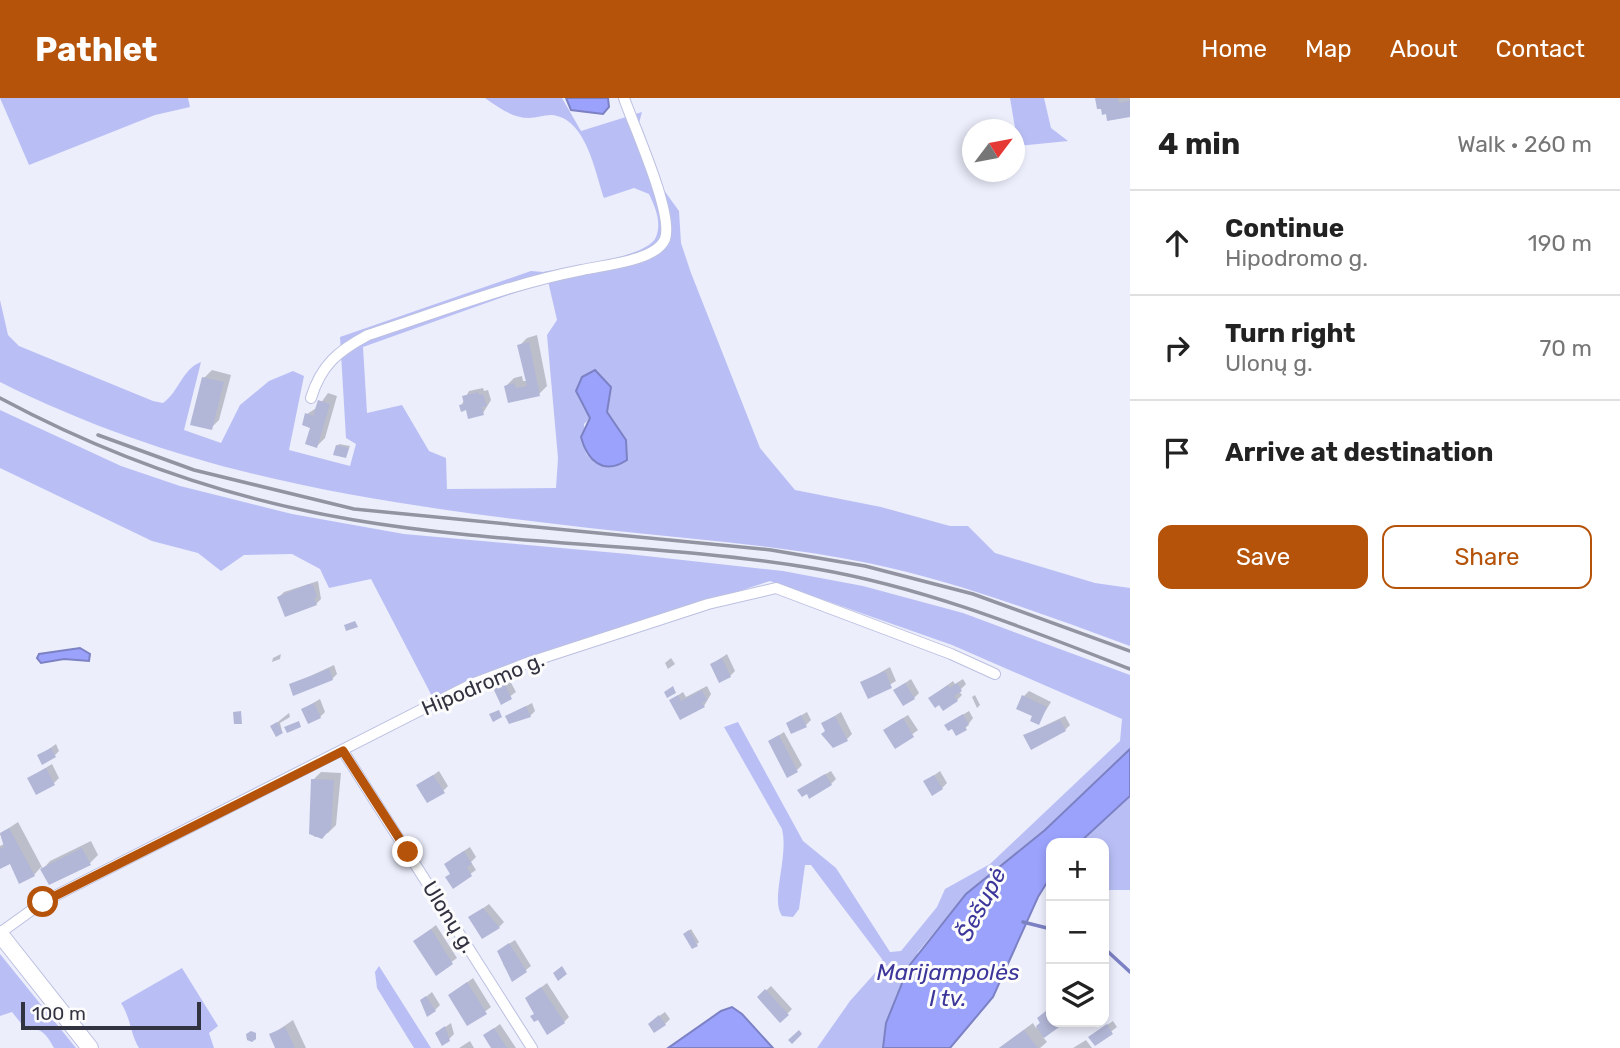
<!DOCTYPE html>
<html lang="en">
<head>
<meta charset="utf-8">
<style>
  :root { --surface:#fff; --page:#f6f6f6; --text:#222; --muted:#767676; --line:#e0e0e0; --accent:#b45309 }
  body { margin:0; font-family:Rubik,sans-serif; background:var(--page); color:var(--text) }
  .controls { position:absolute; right:21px; bottom:21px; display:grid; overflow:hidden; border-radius:14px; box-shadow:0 4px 10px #0003 }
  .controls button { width:63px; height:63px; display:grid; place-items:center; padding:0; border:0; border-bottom:2px solid var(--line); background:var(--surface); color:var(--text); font:35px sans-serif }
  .compass { position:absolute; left:962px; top:21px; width:63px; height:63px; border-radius:50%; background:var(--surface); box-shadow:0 4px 10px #0003; rotate:58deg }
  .scale { position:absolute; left:21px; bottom:18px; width:180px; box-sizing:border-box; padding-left:7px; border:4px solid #323340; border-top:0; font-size:19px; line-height:24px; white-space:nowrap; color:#323340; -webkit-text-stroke:5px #fcfcfc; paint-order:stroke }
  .stop { position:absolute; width:21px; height:21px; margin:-16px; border:5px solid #b45309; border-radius:50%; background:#fff }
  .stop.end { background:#b45309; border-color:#fff; box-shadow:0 2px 7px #0008 }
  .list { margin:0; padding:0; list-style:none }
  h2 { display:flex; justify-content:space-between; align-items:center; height:91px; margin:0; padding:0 28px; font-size:30px }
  h2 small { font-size:23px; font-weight:400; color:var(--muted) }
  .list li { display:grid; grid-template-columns:46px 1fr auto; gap:21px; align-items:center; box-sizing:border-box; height:105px; padding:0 28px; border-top:2px solid var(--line) }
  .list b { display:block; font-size:26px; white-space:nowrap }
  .list p { margin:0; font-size:23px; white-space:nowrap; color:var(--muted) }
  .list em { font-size:23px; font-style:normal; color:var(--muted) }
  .actions { display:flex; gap:14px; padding:21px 28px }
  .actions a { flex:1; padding:16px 0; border:2px solid var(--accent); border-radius:14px; text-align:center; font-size:24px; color:var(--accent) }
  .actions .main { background:var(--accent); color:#fff }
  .icon { flex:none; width:38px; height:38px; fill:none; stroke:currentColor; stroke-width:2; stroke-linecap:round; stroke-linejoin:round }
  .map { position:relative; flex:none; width:1130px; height:950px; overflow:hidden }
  header { display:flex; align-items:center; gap:42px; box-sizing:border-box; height:98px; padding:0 35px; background:var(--accent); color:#fff }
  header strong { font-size:33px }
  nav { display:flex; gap:38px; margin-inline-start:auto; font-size:24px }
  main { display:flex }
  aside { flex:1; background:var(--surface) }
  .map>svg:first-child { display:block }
  .green { fill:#b9bff5; fill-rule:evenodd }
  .water { fill:#9ba2fc; stroke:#7c81c4; stroke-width:2 }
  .shadow { fill:#0003 }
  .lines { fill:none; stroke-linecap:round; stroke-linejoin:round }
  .stream { stroke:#7c81c4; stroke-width:3.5 }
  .building { fill:#b3b7d7 }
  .street-casing { stroke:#bcc0e0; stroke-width:12 }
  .secondary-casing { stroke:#bcc0e0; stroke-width:18 }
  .street { stroke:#fff; stroke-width:10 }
  .secondary { stroke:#fff; stroke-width:16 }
  .rail { stroke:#9294a1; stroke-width:3.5 }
  .route { stroke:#b45309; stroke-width:9 }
  .labels { text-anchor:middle; stroke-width:6; stroke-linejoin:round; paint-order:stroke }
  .street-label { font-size:21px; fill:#323340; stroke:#fcfcfc }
  .water-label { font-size:23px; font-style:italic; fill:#3c369b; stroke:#fcfcfc }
</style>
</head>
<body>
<header>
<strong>Pathlet</strong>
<nav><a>Home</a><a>Map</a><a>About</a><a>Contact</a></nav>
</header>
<main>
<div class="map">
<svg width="1130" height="950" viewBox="0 0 1130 950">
  <rect width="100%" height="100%" fill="#eceefc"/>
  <path class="green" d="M0,0H188L190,9L155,17L29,67Z
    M485,0H562L581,33L642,14L639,25L658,84L679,113L681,145L691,175L760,350L795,392L881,409L950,428H968L995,455L1095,485L1130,490V548C1043,516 958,484 868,465C785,448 701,442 617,433C397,408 202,385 0,284V202L8,237L19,248L153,303L163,305C179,294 182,271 201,264L184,332L221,345L240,307L269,283L293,273L304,278L289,352L350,368L356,346L346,340L340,239L531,173L543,174C566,169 648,160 656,139C662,124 655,109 649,96L634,90L604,100C595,74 586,19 551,17C544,17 536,20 529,20C512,20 498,9 485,0ZM548,183L557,222L547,237L558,360L556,390L447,391L446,360L429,353L402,307L367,315L363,249ZM576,293H611L607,314L626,342L612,368L597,366L586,356L584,326L590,320Z
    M1010,0H1044L1051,30L1068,43L1018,48Z
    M0,312L121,368L180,388L292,416L404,436L628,456L783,473L863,488L963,515L1130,577V651L1045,732L966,796L918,854L886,925L883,950H817L850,903L883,866L882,861L811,767H805L799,811L793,819L782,818C770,801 789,760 782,731L724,629L738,624L803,743L836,770L890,854L901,853L937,809L945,791L990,766L1120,643L1122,621L952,547L770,483L487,575L434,602L371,481L329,490L320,471L292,456L244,457L221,473L198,455L152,443L0,370Z
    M1130,698V792H1104V745H1079Z
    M0,856L76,950H54C46,935 41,930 24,929L12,914L0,918Z
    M379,868L431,950H414L377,890L375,874Z
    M182,870L218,928L209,935L214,950H139C130,935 131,921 121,905Z"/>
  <path class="water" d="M566,0H608L609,9L603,16L571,12Z
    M595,272L611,289L607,314L626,342L627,362C603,378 587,362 581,339L590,320L576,293L582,279Z
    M80,550L90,556L89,563L64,561L41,565L37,560L39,556Z
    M1130,651V698L1079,745H1051V778L1038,799L993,899L950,950H883L886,925L909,868L966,796L1045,732Z
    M732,909L742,916L773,950H668L721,913Z"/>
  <path class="shadow" d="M1097,0H1130V17Z
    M537,237L547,288L539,296L506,288L514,280L522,278L523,283H527L519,248L527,240Z
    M212,272L231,277L219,322L211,330L204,280Z
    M483,290L484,293L488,292L491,302L483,315L461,308L469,293Z
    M328,295L337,298L325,340L317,348L307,316L318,309Z
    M339,346L350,348L346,358L337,348Z
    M318,483L321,501L316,506L279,499L284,494Z
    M281,556L280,561L272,564L273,560Z
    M727,556L735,573L730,578L712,566Z
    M671,560L675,566L668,571L665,565Z
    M334,567L337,576L332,581L291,587Z
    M890,569L896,583L869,599L862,585Z
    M509,581L516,594L502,604L495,590Z
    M911,581L919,595L914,600L895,592Z
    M963,581L966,586L959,593L962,597L957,602L930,600L953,583L955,586Z
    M707,588L711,596L704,608L671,602L683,594L686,599Z
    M1029,593L1051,604L1038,625L1024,598Z
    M975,597L980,607L977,610L972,599Z
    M320,601L325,614L320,619L303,611Z
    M532,605L535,613L530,618H507Z
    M969,613L973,620L965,631L946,627Z
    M807,614L811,622L806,627L788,625Z
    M841,614L852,636L847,641L827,632L823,625Z
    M289,615L290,619L280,625L282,633L274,627Z
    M908,617L918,632L895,649L890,628Z
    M1065,618L1070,627L1065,632L1025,637Z
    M784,634L802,667L797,672L770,643Z
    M56,646L59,653L54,658H39Z
    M52,666L59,680L54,685L29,680Z
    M439,673L448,688L443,693L418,688Z
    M831,673L836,681L831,686L808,694L805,688Z
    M940,673L947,685L942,690L925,684Z
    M321,674L341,675L336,727L328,735L315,739L311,735L313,682Z
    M18,724L43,771L50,763L91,743L98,757L90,765L49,785L41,769L34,777L11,764L0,769V748L4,746L0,736Z
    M470,749L476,759L471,764L476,772L453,788L451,761Z
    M489,806L504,824L499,829L471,819Z
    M436,827L457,860L436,875L415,843Z
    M691,831L699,844L697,846L687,834Z
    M515,842L531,868L513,882L503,866L504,849Z
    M473,880L491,909L468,926L450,897Z
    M547,885L569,919L564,924L535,915L527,900Z
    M771,888L792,911L781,922L759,899Z
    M432,894L440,907L435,912L422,902Z
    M1051,909V924H1063L1043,939L1047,944L1040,950H999L1033,925L1036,930Z
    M665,914L670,921L665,926L655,921Z
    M293,922L306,950H277L271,937Z
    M1113,923L1117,929L1095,946V935Z
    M451,925L454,936L449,941L437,935Z
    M500,926L516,950H493L485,937Z
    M1086,942L1092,950H1073Z
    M470,943L474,950H459Z"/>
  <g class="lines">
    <path class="stream" d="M1023,824L1051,831
      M1104,850L1130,874"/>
  </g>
  <path class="building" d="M1095,0H1118L1119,5L1130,3V19L1107,23L1106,16L1102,17L1101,11H1097Z
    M529,244L540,298L508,305L504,288L514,285L516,290L527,288L517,247Z
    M202,279L224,284L212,332L190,327Z
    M478,294L479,297L483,296L487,308L482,309L484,317L468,321L466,312L461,314L459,307L464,306L462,298Z
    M318,302L330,306L317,350L305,346L310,330L302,327L305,315L313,318Z
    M336,347L349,350L346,360L333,357Z
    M309,486L313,487L317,499L314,500L317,507L285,519L277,499Z
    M355,523L358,529L346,533L344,527Z
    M722,560L731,579L719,585L710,566Z
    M329,571L333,582L293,598L289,586Z
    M885,573L892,590L868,601L860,584Z
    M504,584L512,601L501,607L493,590Z
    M905,585L915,601L903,608L893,592Z
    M957,585L962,593L954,598L958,603L943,613L939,607L935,610L928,600L948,587L950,590Z
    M673,588L676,595L667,600L664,594Z
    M702,592L707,602L702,605L705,609L680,622L669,602L678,597L681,603Z
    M1022,597L1047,609L1039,627L1030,623L1032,618L1016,611Z
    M314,605L321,620L308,626L301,611Z
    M526,608L531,619L509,626L505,618Z
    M499,612L502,619L493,624L489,616Z
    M241,613L242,626H234L233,614Z
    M963,616L969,627L965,629L967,632L956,638L952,631L948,633L944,627Z
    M801,617L807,629L791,636L786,625Z
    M835,618L848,643L833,650L821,636L825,633L821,625Z
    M903,620L914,639L895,651L883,632Z
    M1060,622L1066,633L1031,652L1023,637Z
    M299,623L301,629L287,635L284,629Z
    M277,624L283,635L276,639L270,628Z
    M779,637L798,674L787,680L768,643Z
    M51,650L56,659L42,667L37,657Z
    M46,670L55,687L36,697L27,680Z
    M825,676L832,687L809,701L807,696L802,699L797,692Z
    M433,677L445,695L427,705L416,687Z
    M934,677L943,691L932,698L923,683Z
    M311,681L334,682L331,730L322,741L309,736Z
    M9,730L35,778L19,786L10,766L0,771V751L4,749L0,735Z
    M82,750L91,767L49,787L40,771Z
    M464,753L472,766L467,769L472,778L453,791L445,779L450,776L444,766Z
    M483,810L500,830L482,841L468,819Z
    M431,831L453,866L436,878L413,843Z
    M689,832L698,848L692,851L683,836Z
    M509,845L527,874L512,884L497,853Z
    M562,868L567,876L558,883L553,875Z
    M467,884L487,916L467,928L448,897Z
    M541,889L565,925L547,937L538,922L534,924L530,918L534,916L525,900Z
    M765,891L789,917L780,925L757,899Z
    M426,898L436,913L427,919L420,902Z
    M1051,909V924H1066L1044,940L1036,928L1040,925L1037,920Z
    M659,917L666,927L654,935L648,926Z
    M1107,926L1113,936L1095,948L1088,939Z
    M445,928L450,943L442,948L435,935Z
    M285,929L295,950H275L269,936Z
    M494,930L507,950H491L483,937Z
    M799,932L802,936L792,946L788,942Z
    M1024,932L1038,950H999Z
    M251,933L256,935V941L252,944L247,942L246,936Z"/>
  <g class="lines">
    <g class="street-casing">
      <path id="street" d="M311,300C321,267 338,253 368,237C439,214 510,186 582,172C604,167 656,163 665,141C674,116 634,29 624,0
        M343,653L532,950
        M0,835L43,804L472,586L527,565L708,506L776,490L951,556L995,576"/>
    </g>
    <g class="secondary-casing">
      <path id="secondary" d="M0,836L90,950"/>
    </g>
    <use href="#street" class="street"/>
    <use href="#secondary" class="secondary"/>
    <path class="rail" d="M0,300C112,360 229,401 354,422C507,448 664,445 817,471C926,490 1027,531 1130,571
      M98,337L194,372L354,411L771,452L865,468L973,496L1130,553"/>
  </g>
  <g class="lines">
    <path class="route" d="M43,804L343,653L408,754"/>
  </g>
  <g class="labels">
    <g class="street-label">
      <text transform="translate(483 586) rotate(-23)" y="7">Hipodromo g.</text>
      <text transform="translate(449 819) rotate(58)" y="7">Ulonų g.</text>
    </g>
    <g class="water-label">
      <text transform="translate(981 806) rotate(-62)" y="8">Šešupė</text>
      <text x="948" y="882">Marijampolės<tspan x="948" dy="26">I tv.</tspan></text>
    </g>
  </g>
</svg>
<div class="controls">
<button>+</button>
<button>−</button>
<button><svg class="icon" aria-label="layers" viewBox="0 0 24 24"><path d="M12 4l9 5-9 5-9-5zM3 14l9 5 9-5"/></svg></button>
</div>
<svg class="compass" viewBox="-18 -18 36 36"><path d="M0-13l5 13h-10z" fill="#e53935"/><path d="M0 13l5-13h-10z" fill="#767676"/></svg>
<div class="scale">100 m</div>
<div class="stop" style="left:43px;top:804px"></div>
<div class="stop end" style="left:408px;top:754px"></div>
</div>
<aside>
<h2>4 min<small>Walk · 260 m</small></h2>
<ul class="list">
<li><svg class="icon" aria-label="ahead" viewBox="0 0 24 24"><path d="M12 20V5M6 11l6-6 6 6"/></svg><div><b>Continue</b><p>Hipodromo g.</p></div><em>190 m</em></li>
<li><svg class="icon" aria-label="right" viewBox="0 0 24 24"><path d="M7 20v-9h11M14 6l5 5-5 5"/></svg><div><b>Turn right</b><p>Ulonų g.</p></div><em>70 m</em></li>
<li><svg class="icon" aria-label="arrive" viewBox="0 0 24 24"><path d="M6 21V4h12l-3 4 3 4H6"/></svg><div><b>Arrive at destination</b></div></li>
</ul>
<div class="actions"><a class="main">Save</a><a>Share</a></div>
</aside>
</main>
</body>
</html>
